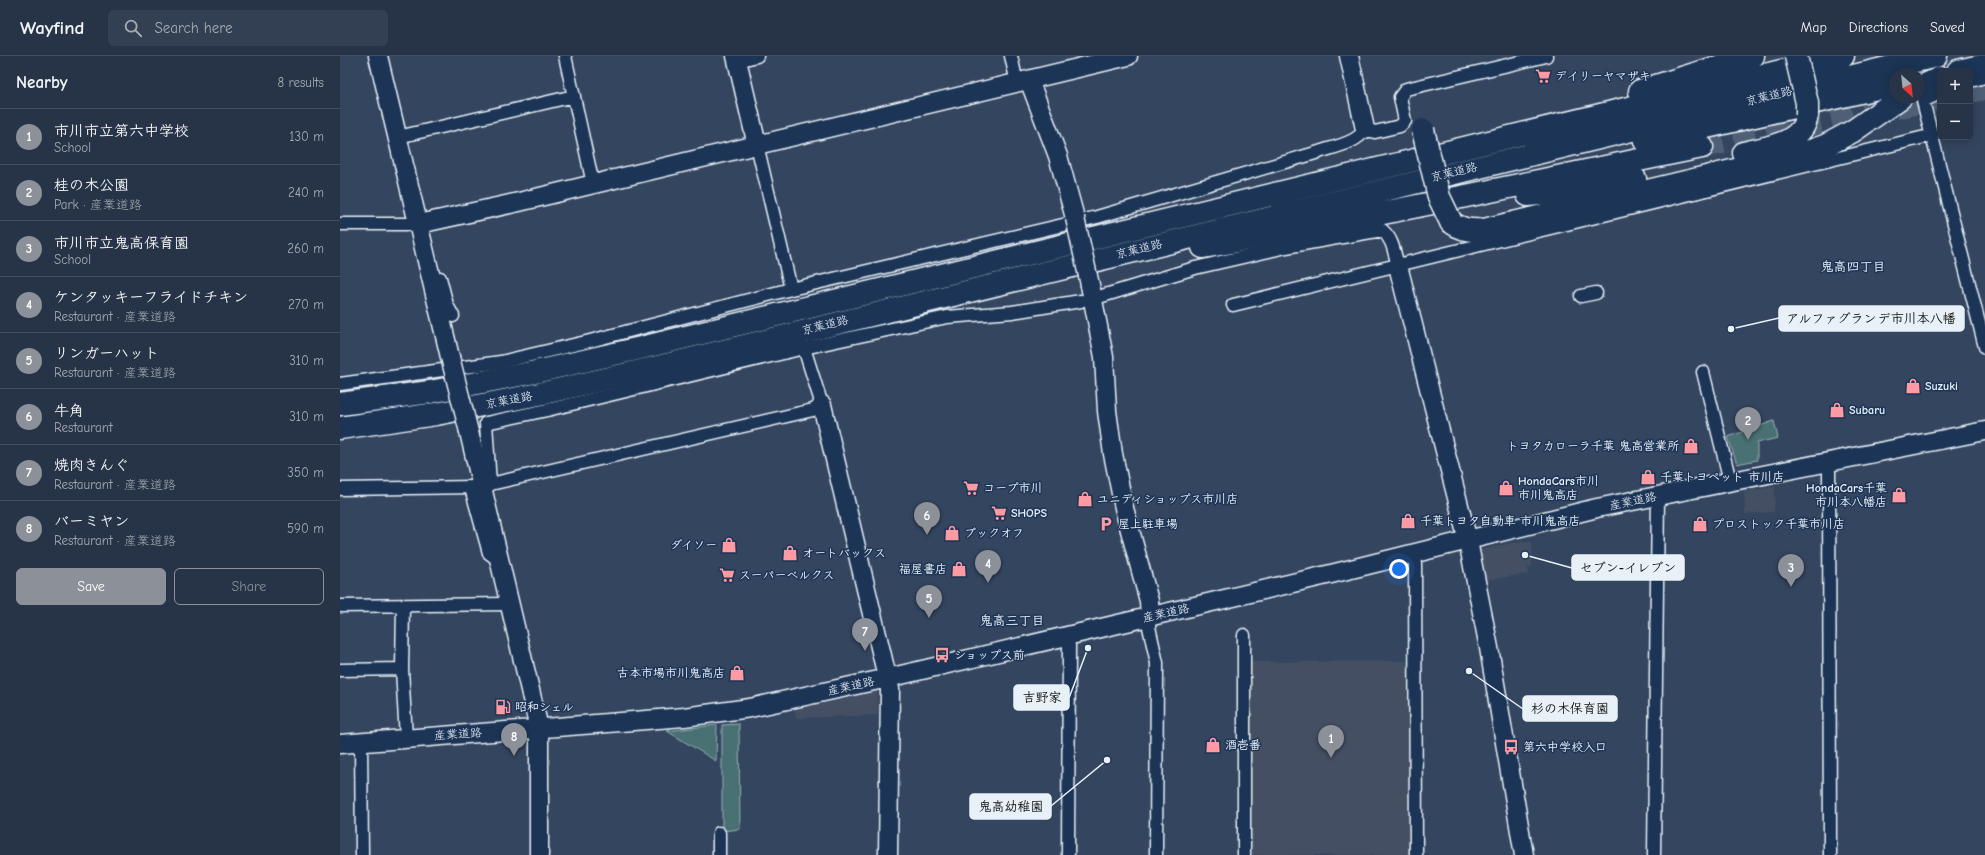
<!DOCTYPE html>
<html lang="en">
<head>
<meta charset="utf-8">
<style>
  :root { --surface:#273447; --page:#333f52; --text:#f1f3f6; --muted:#a4aab4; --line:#434f60; --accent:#8c9099 }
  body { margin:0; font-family:"Comic Neue","Klee One",sans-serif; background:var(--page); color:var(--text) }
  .controls { position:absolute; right:12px; top:12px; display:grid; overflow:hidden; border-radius:6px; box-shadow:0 2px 10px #0003 }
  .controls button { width:36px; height:36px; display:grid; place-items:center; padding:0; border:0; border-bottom:1px solid var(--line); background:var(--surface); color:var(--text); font:20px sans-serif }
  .compass { position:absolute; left:1549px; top:12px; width:36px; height:36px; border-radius:50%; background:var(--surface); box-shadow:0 2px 10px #0003; rotate:153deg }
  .you { position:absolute; left:1059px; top:513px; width:14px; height:14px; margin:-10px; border:3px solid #fff; border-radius:50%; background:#1a73e8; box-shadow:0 0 0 6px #1a73e833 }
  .badge { display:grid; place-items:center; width:26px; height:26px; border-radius:50%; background:var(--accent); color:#fff; font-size:13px; font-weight:700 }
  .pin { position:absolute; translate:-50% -33px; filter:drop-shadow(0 1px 2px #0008) }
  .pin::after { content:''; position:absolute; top:21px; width:14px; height:12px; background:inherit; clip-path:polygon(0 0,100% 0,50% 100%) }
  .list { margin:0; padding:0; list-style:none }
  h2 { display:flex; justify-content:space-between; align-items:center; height:52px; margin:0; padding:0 16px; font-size:17px }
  h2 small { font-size:13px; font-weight:400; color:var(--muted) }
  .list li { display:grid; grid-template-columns:26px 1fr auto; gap:12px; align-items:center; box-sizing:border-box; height:56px; padding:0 16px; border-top:1px solid var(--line) }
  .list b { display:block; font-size:15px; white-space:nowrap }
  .list p { margin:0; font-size:13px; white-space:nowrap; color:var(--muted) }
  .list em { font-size:13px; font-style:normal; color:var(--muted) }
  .actions { display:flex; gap:8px; padding:12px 16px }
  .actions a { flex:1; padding:9px 0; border:1px solid var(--accent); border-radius:6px; text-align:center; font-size:14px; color:var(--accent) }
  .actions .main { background:var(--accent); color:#fff }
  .icon { flex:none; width:22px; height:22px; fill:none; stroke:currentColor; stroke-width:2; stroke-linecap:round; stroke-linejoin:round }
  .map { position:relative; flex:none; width:1645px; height:799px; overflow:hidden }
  header { display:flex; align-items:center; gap:24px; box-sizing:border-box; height:56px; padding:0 20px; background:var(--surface); border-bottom:1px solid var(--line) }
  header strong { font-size:19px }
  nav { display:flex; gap:22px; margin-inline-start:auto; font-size:14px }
  .search { width:280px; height:36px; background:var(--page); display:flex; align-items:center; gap:10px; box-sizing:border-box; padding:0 14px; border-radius:6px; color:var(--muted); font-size:15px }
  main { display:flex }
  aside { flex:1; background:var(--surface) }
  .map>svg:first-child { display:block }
  .built { fill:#445064 }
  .green { fill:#486f72; stroke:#98b0b5 }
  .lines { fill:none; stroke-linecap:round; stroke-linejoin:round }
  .highway-tunnel { stroke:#4f5f76; stroke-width:22; stroke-dasharray:22 11; stroke-linecap:butt }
  .street-casing { stroke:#e8f1f8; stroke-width:15 }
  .secondary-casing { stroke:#e8f1f8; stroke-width:21 }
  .highway-casing { stroke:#e8f1f8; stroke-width:25 }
  .street { stroke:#1d3557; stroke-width:12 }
  .secondary { stroke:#1d3557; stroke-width:18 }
  .highway { stroke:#1d3557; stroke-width:22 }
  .secondary-bridge-casing { stroke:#e8f1f8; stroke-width:21; stroke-linecap:butt }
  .highway-bridge-casing { stroke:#e8f1f8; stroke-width:25; stroke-linecap:butt }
  .secondary-bridge { stroke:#1d3557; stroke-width:18 }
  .highway-bridge { stroke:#1d3557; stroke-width:22 }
  .labels { text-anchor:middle; stroke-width:3; stroke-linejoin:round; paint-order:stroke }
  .poi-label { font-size:12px; font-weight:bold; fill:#e8f1f8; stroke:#1d3557; text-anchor:start }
  .street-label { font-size:12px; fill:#e8f1f8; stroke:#1d3557 }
  .neighbourhood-label { font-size:13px; font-weight:bold; fill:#e8f1f8; stroke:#1d3557 }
  .leader { fill:none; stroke:#e8f1f8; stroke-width:1.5 }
  .callout-dot { fill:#e8f1f8; stroke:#1d3557; stroke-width:1.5 }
  .callout { fill:#e8f1f8; stroke:#e8f1f8; stroke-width:1.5 }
  .callout-label { font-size:13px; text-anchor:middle; font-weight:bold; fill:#111 }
</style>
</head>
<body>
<header>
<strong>Wayfind</strong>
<div class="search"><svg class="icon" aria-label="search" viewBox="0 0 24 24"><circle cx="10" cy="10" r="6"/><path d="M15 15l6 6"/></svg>Search here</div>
<nav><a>Map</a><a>Directions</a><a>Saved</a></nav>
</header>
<main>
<aside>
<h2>Nearby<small>8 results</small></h2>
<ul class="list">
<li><span class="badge">1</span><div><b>市川市立第六中学校</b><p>School</p></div><em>130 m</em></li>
<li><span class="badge">2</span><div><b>桂の木公園</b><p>Park · 産業道路</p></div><em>240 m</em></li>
<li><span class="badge">3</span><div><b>市川市立鬼高保育園</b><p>School</p></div><em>260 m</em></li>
<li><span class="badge">4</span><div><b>ケンタッキーフライドチキン</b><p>Restaurant · 産業道路</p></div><em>270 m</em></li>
<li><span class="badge">5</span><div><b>リンガーハット</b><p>Restaurant · 産業道路</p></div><em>310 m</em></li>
<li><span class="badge">6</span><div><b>牛角</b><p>Restaurant</p></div><em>310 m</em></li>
<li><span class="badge">7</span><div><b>焼肉きんぐ</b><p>Restaurant · 産業道路</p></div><em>350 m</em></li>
<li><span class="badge">8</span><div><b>バーミヤン</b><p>Restaurant · 産業道路</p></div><em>590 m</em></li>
</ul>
<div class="actions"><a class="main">Save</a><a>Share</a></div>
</aside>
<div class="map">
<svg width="1645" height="799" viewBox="0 0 1645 799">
  <rect width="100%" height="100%" fill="#34455f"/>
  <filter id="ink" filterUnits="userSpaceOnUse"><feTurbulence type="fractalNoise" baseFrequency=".025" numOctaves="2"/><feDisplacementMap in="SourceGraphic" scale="8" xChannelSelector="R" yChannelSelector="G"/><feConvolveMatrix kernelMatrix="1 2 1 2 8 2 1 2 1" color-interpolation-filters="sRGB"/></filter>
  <g filter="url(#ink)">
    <path class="built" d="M1435,431L1434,456L1405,458L1404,435Z
      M1172,487L1192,486V511H1188V518L1145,524L1140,494Z
      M1072,605V799H910L911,606Z
      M537,635L538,659L456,662L455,654Z"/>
    <path class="green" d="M1434,365L1438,382L1417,387V404L1397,408L1388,381Z
      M399,668L400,773L382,775V669Z
      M377,669L376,705L327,675Z"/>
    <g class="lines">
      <path class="highway-tunnel" d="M1630,36L1645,33
        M1362,91L1600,43"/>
      <g class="street-casing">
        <path id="street" d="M225,0L253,128
          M671,0L677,27
          M397,5L417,0
          M1630,25L1645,21
          M1600,37L1583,45L1645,291
          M58,81L234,40
          M417,89L451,233
          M0,168H79L83,173
          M100,222L107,249L113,260
          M762,240L855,212L946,191L1042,174C1053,183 1054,196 1058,210
          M1241,240L1256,237
          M893,249L1593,79
          M1363,316L1390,425
          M0,328L161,306L246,286L451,233L757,161L979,96C993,91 1018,87 1025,73L1035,76L1060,70L1065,65L1060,41L1066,33L1206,0
          M1489,406L1490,799
          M146,429L473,354L482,349L464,292
          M150,429L146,367L207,354L464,292L607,261L672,256L741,245
          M131,432L149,497L153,500
          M0,433L137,431
          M1073,498L1075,508L1076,799
          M0,550L170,548
          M63,550L62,613L66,682
          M810,560L809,571L817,607L816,799
          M904,579V799
          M726,580L729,590L728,799
          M0,614L62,613
          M21,685L22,799
          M379,799V777
          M1314,799L1318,439"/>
      </g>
      <g class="secondary-casing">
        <path id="secondary" d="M38,0L110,301
          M396,0L417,89
          M1009,0L1025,73
          M689,24L718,100L735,162
          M79,168L179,146L788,0
          M1058,210L1128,485L1149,592L1184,799
          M750,229L764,301L767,355L773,398L784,452L809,545L810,560
          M482,349L550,633L548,799
          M129,376L199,672V799
          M0,688L344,661L410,652L548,622L991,518L1257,452L1645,375"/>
      </g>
      <g class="highway-casing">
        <path id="highway" d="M1618,15L1645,9
          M1579,32L1600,22
          M1300,35L1413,0
          M1305,85L1555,28
          M1404,97C1428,91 1463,88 1467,59
          M1188,139L1240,134L1295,123
          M1111,166C1121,174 1132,175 1144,174L1459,99L1485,90L1513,75L1560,42
          M863,191C1030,162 1195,125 1362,91
          M0,348L90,336L195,316L301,292L1503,0
          M0,372L96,358L199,338L309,313L1596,0"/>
      </g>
      <use href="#street" class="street"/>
      <use href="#secondary" class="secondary"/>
      <use href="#highway" class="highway"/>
      <g class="secondary-bridge-casing">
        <path id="secondary-bridge" d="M735,162L750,229
          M110,301L129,376"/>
      </g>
      <g class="highway-bridge-casing">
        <path id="highway-bridge" d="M1456,0L1467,47V59
          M1083,74L1099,141L1111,166"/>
      </g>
      <use href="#secondary-bridge" class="secondary-bridge"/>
      <use href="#highway-bridge" class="highway-bridge"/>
    </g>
  </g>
  <defs>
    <g id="supermarket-bare" transform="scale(1.2)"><path d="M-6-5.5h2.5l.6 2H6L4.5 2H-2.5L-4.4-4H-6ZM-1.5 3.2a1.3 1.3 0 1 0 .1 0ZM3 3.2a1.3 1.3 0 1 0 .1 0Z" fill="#ff9aa2" stroke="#1d3557" stroke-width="2.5" paint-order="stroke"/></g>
    <g id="shop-bare" transform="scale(1.2)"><path d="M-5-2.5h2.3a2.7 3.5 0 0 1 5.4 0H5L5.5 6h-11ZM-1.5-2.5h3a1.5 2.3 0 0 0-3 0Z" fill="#ff9aa2" stroke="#1d3557" stroke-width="2.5" paint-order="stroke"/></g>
    <g id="parking-bare" transform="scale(1.2)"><path d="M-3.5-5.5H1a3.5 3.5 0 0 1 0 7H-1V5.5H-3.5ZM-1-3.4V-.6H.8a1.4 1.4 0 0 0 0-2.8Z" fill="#ff9aa2" stroke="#1d3557" stroke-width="2.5" paint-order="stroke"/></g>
    <g id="bus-bare" transform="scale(1.2)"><path d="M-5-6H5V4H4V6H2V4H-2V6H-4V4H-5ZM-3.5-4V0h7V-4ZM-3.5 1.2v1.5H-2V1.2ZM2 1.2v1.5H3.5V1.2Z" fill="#ff9aa2" stroke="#1d3557" stroke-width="2.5" paint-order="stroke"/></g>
    <g id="fuel-bare" transform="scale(1.2)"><path d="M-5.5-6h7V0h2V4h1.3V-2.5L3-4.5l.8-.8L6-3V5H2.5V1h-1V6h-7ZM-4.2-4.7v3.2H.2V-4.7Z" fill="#ff9aa2" stroke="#1d3557" stroke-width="2.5" paint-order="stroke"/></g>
  </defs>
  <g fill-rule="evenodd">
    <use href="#supermarket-bare" x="1203" y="20"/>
    <use href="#shop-bare" x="1573" y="330"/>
    <use href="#shop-bare" x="1497" y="354"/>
    <use href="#shop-bare" x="1351" y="390"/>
    <use href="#shop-bare" x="1308" y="421"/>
    <use href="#supermarket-bare" x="631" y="432"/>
    <use href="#shop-bare" x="1166" y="432"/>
    <use href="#shop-bare" x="1559" y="439"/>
    <use href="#shop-bare" x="745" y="443"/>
    <use href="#supermarket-bare" x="659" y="457"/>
    <use href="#shop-bare" x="1068" y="465"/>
    <use href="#parking-bare" x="766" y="468"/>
    <use href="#shop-bare" x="1360" y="468"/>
    <use href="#shop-bare" x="612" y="477"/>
    <use href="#shop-bare" x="389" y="489"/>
    <use href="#shop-bare" x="450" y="497"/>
    <use href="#shop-bare" x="619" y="513"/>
    <use href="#supermarket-bare" x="387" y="519"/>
    <use href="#bus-bare" x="602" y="599"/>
    <use href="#shop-bare" x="397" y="617"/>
    <use href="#fuel-bare" x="163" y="651"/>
    <use href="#shop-bare" x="873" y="689"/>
    <use href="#bus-bare" x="1171" y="691"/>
  </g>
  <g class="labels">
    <g class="poi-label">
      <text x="1215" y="24">デイリーヤマザキ</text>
      <text x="1585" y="334">Suzuki</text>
      <text x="1509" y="358">Subaru</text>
      <text x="1339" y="394" text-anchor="end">トヨタカローラ千葉 鬼高営業所</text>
      <text x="1320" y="425">千葉トヨペット 市川店</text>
      <text x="1178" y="429">HondaCars市川<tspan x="1178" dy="14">市川鬼高店</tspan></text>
      <text x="643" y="436">コープ市川</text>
      <text x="1547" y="436" text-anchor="end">HondaCars千葉<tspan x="1547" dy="14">市川本八幡店</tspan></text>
      <text x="757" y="447">ユニディショップス市川店</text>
      <text x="671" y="461">SHOPS</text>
      <text x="1080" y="469">千葉トヨタ自動車 市川鬼高店</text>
      <text x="778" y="472">屋上駐車場</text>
      <text x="1372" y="472">プロストック千葉市川店</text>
      <text x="624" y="481">ブックオフ</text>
      <text x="377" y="493" text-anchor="end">ダイソー</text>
      <text x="462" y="501">オートバックス</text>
      <text x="607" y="517" text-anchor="end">福屋書店</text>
      <text x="399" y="523">スーパーベルクス</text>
      <text x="614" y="603">ショップス前</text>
      <text x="385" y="621" text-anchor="end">古本市場市川鬼高店</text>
      <text x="175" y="655">昭和シェル</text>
      <text x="885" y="693">酒壱番</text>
      <text x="1183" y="695">第六中学校入口</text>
    </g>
    <g class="street-label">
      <text transform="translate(1429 40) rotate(-14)" y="4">京葉道路</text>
      <text transform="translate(1114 116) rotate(-14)" y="4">京葉道路</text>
      <text transform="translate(799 193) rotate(-14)" y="4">京葉道路</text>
      <text transform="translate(485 269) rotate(-14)" y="4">京葉道路</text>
      <text transform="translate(169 344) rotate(-11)" y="4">京葉道路</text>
      <text transform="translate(1293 445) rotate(-12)" y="4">産業道路</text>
      <text transform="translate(826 557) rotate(-13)" y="4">産業道路</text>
      <text transform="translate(511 630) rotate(-13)" y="4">産業道路</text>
      <text transform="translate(118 678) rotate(-4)" y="4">産業道路</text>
    </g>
    <g class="neighbourhood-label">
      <text x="1513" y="215">鬼高四丁目</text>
      <text x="672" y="569">鬼高三丁目</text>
    </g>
  </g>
  <path class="leader" d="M1391 273L1439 262M1185 499L1232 512M748 592L729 642M1129 615L1183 653M767 704L711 750"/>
  <g class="callout-dot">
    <circle cx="1391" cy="273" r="4"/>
    <circle cx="1185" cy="499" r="4"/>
    <circle cx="748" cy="592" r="4"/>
    <circle cx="1129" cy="615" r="4"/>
    <circle cx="767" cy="704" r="4"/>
  </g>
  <g class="callout">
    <rect x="1439" y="250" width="185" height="25" rx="4"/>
    <rect x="1232" y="499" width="112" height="25" rx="4"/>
    <rect x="674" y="629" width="55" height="25" rx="4"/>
    <rect x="1183" y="640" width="94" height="25" rx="4"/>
    <rect x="630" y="738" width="81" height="25" rx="4"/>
  </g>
  <g class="callout-label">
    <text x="1531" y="267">アルファグランデ市川本八幡</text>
    <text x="1288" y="516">セブン-イレブン</text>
    <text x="702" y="646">吉野家</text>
    <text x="1230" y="657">杉の木保育園</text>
    <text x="671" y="755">鬼高幼稚園</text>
  </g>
</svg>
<div class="controls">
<button>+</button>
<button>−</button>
</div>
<svg class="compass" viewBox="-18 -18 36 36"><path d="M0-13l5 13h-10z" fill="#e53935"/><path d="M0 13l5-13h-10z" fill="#a4aab4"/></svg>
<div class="you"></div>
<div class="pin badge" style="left:991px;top:702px">1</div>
<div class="pin badge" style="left:1408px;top:384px">2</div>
<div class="pin badge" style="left:1451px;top:531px">3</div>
<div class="pin badge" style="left:648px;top:527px">4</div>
<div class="pin badge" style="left:589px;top:562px">5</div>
<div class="pin badge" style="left:587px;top:479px">6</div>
<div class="pin badge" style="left:525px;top:595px">7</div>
<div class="pin badge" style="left:174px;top:700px">8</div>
</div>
</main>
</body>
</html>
